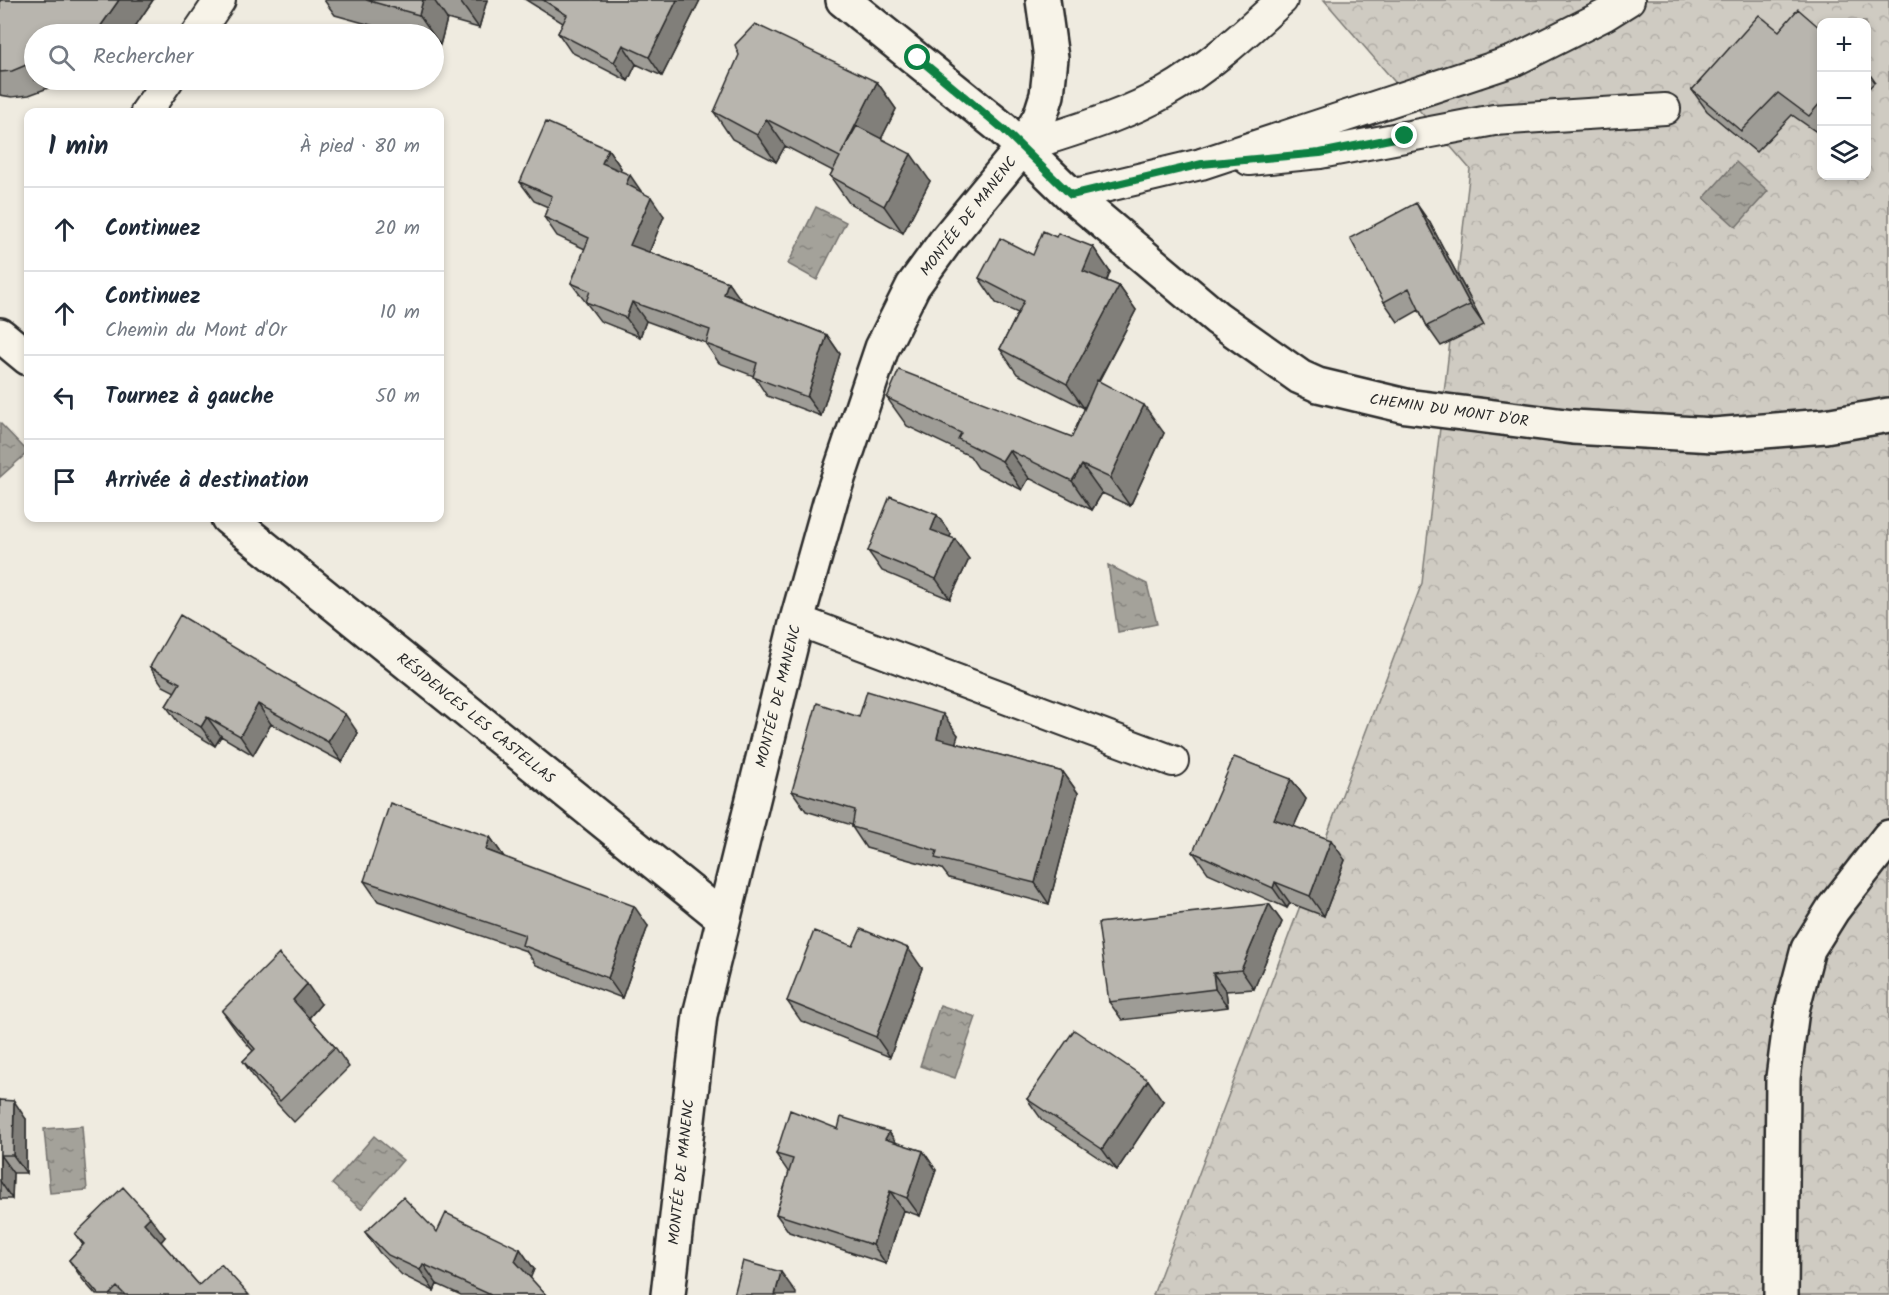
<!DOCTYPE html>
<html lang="fr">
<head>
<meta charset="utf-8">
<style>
  :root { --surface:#fff; --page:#f6f6f7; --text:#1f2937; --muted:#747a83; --line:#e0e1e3 }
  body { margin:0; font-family:Kalam,sans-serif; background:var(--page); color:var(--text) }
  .controls { position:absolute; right:18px; top:18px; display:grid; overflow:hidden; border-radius:12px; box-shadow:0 3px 9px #0003 }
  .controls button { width:54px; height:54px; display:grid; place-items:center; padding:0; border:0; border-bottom:2px solid var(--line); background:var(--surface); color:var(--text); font:30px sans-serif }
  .stop { position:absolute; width:18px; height:18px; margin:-14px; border:4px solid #0b8043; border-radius:50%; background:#fff }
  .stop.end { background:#0b8043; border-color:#fff; box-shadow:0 2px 6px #0008 }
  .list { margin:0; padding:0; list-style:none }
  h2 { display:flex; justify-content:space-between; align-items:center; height:78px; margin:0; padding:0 24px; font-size:26px }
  h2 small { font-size:20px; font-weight:400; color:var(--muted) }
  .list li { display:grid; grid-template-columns:39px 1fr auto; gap:18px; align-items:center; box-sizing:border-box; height:84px; padding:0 24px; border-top:2px solid var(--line) }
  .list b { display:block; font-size:22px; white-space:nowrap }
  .list p { margin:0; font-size:20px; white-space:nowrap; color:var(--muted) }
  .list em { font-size:20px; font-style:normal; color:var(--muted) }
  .icon { flex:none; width:33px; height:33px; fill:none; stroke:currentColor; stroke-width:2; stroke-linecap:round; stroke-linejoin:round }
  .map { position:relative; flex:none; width:1889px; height:1295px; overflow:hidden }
  .search { position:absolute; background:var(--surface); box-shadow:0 3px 9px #0003; left:24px; top:24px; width:420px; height:66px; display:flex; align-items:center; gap:15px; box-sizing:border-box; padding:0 21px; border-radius:33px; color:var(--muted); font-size:22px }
  .panel { position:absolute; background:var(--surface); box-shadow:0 3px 9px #0003; left:24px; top:108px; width:420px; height:414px; border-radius:12px }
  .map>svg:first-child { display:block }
  .forest { fill:url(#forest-crowns); stroke:#7d7b76; stroke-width:1.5; fill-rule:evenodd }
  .water { fill:url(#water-ripples); stroke:#74726e; stroke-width:1.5 }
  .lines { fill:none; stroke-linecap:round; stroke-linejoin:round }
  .lane-casing { stroke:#2b2b2b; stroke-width:34 }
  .street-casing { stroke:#2b2b2b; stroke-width:38 }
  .secondary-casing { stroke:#2b2b2b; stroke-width:38 }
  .lane { stroke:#f7f3e8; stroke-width:30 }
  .street { stroke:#f7f3e8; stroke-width:33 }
  .secondary { stroke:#f7f3e8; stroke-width:33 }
  .wall { fill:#9e9c96; stroke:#2b2b2b; stroke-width:1.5 }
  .shaded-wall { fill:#817f7a; stroke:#2b2b2b; stroke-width:1.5 }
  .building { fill:#b8b5ae; stroke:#2b2b2b; stroke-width:1.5 }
  .route { stroke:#0b8043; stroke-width:8 }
  .labels { text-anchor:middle; stroke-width:4.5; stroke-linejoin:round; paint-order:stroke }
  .street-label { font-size:15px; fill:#2b2b2b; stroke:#f7f3e8 }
</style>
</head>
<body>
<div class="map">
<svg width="1889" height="1295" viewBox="0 0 1889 1295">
  <defs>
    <pattern id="forest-crowns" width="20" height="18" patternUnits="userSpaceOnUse" patternTransform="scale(1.5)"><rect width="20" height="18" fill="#cfcbc2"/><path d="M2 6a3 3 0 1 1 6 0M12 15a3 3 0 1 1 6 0" fill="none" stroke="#b2aea7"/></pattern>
    <pattern id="water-ripples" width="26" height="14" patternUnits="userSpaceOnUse" patternTransform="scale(1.5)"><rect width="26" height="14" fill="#a4a29a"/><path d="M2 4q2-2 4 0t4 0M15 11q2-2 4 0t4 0" fill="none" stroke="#86847e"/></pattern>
  </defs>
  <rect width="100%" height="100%" fill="#efebe0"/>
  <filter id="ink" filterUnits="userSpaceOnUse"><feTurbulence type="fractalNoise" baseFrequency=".0167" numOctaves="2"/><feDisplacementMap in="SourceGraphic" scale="12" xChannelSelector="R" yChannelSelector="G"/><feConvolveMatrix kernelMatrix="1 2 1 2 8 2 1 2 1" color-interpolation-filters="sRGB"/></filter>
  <g filter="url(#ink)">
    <path class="forest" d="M1324,0H1889V1295H1153L1422,583L1470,169ZM1822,22H1866V176H1822Z"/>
    <path class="water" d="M1736,162L1768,191L1736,227L1704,198Z
      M816,207L846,222L817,280L788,264Z
      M0,423L28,452L0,477Z
      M1108,565L1147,584L1157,624L1118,632Z
      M940,1005L976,1017L955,1078L920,1066Z
      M82,1126L87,1190L50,1193L44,1129Z
      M374,1136L403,1160L361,1209L332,1184Z"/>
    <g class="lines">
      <g class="lane-casing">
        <path id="lane" d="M197,34L220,0
          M146,112L168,80
          M1023,147C1070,131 1120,118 1164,93C1207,69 1245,34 1282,0
          M1249,160L1320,153L1494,120L1665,109
          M1071,195L1201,164L1513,61L1605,15L1629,0
          M797,620L1173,761"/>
      </g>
      <g class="street-casing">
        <path id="street" d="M843,0L1003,129L1071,195L1217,318L1300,377L1318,385L1406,406L1573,427L1714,435L1825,426L1889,415
          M0,335L28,358
          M228,518L723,918
          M1781,1295L1783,1078L1792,1010L1808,949L1833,909L1889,837"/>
      </g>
      <g class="secondary-casing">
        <path id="secondary" d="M668,1295L700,1015L797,620L831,499L882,348L913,286L947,239L1023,147L1040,117L1047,95L1051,58L1043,0"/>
      </g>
      <use href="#lane" class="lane"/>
      <use href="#street" class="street"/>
      <use href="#secondary" class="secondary"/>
    </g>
    <path class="wall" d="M0,0H153L130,34H34V80H59L48,88L29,95L12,97L0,95Z
      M324,0H487L479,28L447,19L440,45L434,43V34H403L335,15Z
      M526,0H700L662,76L636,64L628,81L571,52L558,33L563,23Z
      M1821,29V135L1792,115L1756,152L1707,111L1692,90L1779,31Z
      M1866,69L1875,82L1866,91Z
      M877,82L896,109L881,139L930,181L903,233L849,203L830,176L833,171L785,146L776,162L732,139L714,112Z
      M608,149L621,168L620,171L664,216L649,252L728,282L741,301L827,335L840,354L821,416L767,396L754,376L719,363L706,344V343L646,321L640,337L600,321L571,283L585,249L557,236L544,217L548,207L534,201L520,182Z
      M1430,223L1484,325L1441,346L1427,326L1419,310L1398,322L1384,302Z
      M1056,237L1093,247L1110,272L1107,281L1119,286L1136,310L1099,381L1164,433L1130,506L1102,493L1092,510L1029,478L1022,490L978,468L970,456L907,426L887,398L1072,437L1088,401L1084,408L1017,374L1000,349L1018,313L996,303L979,278L1033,255Z
      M951,534L950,537L969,559L950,599L882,571L868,551Z
      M150,667L358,733L342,762L271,724L253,755L221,736L215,746L180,725L166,706L175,692L163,686Z
      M859,717L958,735L955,743L1063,772L1078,793L1049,904L949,878L942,869L866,848L852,827V825L806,811L792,791Z
      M1291,779L1306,799L1294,826L1345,860L1324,916L1290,903L1287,908L1208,873L1193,852Z
      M490,837L504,857L648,926L622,998L536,965L526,951L378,901L364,881Z
      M1269,904L1282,922L1254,989L1226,991L1228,1007L1122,1020L1109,1002Z
      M853,946L922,968L890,1057L801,1021L787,1001Z
      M321,1004L309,1018L335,1047L349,1067L294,1122L257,1082L243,1061L253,1051L237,1032L222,1011Z
      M1027,1099L1163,1101L1117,1170L1042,1120Z
      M0,1100L26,1119V1173H13L12,1199H0Z
      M838,1129L889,1132L896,1143L923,1151L936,1170L920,1216L903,1210L886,1264L789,1232L776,1214L789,1173L776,1154Z
      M365,1232H437L520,1249L534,1269L530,1278L546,1295H461L437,1284L434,1291L402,1275L379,1252Z
      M75,1234L165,1237L161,1242L199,1285L249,1295H96L83,1280L69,1260L83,1245Z"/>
    <path class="shaded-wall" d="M119,0H153L130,34H95Z
      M423,0H434L447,19L440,45L419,15Z
      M459,0H487L479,28Z
      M677,0H700L662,76L649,57Z
      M623,45L636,64L628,81L614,62Z
      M877,82L896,109L860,181L841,154Z
      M766,119L785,146L776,162L757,135Z
      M608,149L621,168L616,182L602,163Z
      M911,154L930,181L903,233L884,206Z
      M630,175L643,194L626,184Z
      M651,197L664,216L644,265L630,245Z
      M1416,203L1430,223L1484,325L1470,305Z
      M1093,247L1110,272L1100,296L1083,271Z
      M728,282L742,301L724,294Z
      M1119,286L1136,310L1084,408L1067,384Z
      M632,302L646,321L640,337L626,318Z
      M827,335L840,354L821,416L807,397Z
      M1144,405L1164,433L1130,506L1110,478Z
      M1009,450L1029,478L1022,490L1002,461Z
      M1082,465L1102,493L1092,510L1072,481Z
      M937,515L951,534L945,550L931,530Z
      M955,539L969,559L950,599L936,579Z
      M258,704L271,724L253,755L240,736Z
      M345,714L358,733L342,762L328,742Z
      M943,714L958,735L951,759L937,738Z
      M207,717L221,736L215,746L201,727Z
      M1063,772L1078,793L1049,904L1035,883Z
      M1291,779L1306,799L1288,840L1274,819Z
      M490,837L504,857L486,850Z
      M1331,840L1345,860L1324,916L1310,896Z
      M1275,882L1290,903L1287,908L1273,888Z
      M1269,904L1282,922L1254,989L1241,970Z
      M634,906L648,926L622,998L608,978Z
      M908,948L922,968L890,1057L876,1037Z
      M1213,973L1226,991L1228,1007L1215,989Z
      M307,984L321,1004L307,1020L293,1000Z
      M1148,1080L1163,1101L1117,1170L1102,1149Z
      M14,1101L26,1119V1173L13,1155Z
      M889,1132L902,1151L885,1139Z
      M923,1151L936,1170L920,1216L907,1198Z
      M0,1155L13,1173L12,1199L0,1181Z
      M890,1191L903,1210L886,1264L873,1245Z
      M150,1217L165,1237L159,1244L144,1223Z
      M520,1249L534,1269L529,1282L515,1261Z
      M423,1264L437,1284L434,1291L420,1270Z
      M781,1272L796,1293V1295H775Z"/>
    <path class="building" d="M0,0H119L95,34H34V60L31,63L12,71L0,72Z
      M366,0H423L419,15Z
      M543,0H677L649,57L623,45L614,62L558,33L567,15Z
      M1798,9L1821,29V102L1809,116L1778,93L1741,131L1692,90L1759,15L1779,31Z
      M755,24L877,82L841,154L857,126L911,154L884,206L830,176L840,157L766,119L757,135L714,112L739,55L735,45Z
      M546,122L608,149L602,163L630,175L626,184L651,197L630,245L728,282L724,294L827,335L807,397L753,377L757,363L706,344L710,330L632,302L626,318L586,302L590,291L571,283L589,238L544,217L552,196L520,182Z
      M1416,203L1470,305L1427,326L1409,288L1384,302L1350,238Z
      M1043,231L1056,237L1058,233L1093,247L1083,271L1119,286L1067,384L1000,349L1024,301L979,278L1000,238L1033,255Z
      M899,370L1072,437L1097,380L1144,405L1110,478L1082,465L1072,481L1009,450L1002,461L958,439L961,433L887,398Z
      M890,496L937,515L931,530L955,539L936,579L868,551Z
      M180,615L345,714L328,742L258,704L240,736L207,717L201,727L166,706L180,683L150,667Z
      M867,691L943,714L937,738L1063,772L1035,883L935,858L937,851L852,827L855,810L792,791L817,703L859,717Z
      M1234,757L1291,779L1274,819L1331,840L1310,896L1275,882L1273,888L1193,852Z
      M390,803L490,837L486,850L634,906L608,978L522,945L525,935L364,881Z
      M1269,904L1241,970L1213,973L1215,989L1109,1002L1098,923Z
      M861,929L908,948L876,1037L787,1001L814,931L853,946Z
      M279,954L307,984L293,1000L335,1047L280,1101L243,1061L255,1049L222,1011Z
      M1074,1030L1148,1080L1102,1149L1027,1099Z
      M0,1100L14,1101L13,1155H0V1165Z
      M790,1110L838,1129L841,1117L889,1132L885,1139L923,1151L907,1198L890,1191L873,1245L776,1214L793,1159L776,1154Z
      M123,1187L150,1217L144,1223L199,1285L221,1264L249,1295H125L117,1287L109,1295H99L69,1260L84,1244L75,1234Z
      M403,1197L437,1232L446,1213L520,1249L515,1261L546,1295H491L423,1264L420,1270L388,1255L365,1232Z
      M743,1261L781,1272L775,1295H734Z"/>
  </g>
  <g class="lines" filter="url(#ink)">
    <path class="route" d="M918,58L1003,129L1071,195L1202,164L1320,153L1405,136"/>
  </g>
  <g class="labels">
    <g class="street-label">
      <text transform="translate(968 216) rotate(-52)" y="5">MONTÉE DE MANENC</text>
      <text transform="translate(1449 410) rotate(8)" y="5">CHEMIN DU MONT D'OR</text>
      <text transform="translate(778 696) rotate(-76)" y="5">MONTÉE DE MANENC</text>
      <text transform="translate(476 718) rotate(39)" y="5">RÉSIDENCES LES CASTELLAS</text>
      <text transform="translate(681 1172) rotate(-84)" y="5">MONTÉE DE MANENC</text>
    </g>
  </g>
</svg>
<div class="controls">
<button>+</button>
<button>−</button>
<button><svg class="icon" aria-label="layers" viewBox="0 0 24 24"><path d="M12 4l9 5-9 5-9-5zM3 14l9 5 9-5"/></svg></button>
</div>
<div class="stop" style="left:918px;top:58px"></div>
<div class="stop end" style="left:1405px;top:136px"></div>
<div class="search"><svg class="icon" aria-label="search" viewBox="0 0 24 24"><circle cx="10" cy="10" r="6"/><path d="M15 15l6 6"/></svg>Rechercher</div>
<section class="panel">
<h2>1 min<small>À pied · 80 m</small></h2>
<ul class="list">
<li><svg class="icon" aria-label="ahead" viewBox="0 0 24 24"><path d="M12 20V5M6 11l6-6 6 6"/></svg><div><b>Continuez</b></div><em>20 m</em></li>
<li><svg class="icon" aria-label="ahead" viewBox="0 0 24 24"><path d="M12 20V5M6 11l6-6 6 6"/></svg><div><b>Continuez</b><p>Chemin du Mont d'Or</p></div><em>10 m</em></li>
<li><svg class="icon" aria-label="left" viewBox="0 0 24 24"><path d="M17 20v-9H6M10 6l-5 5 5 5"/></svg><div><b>Tournez à gauche</b></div><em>50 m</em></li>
<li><svg class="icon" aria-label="arrive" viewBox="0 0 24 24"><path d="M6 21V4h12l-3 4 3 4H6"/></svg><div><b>Arrivée à destination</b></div></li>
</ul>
</section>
</div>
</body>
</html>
